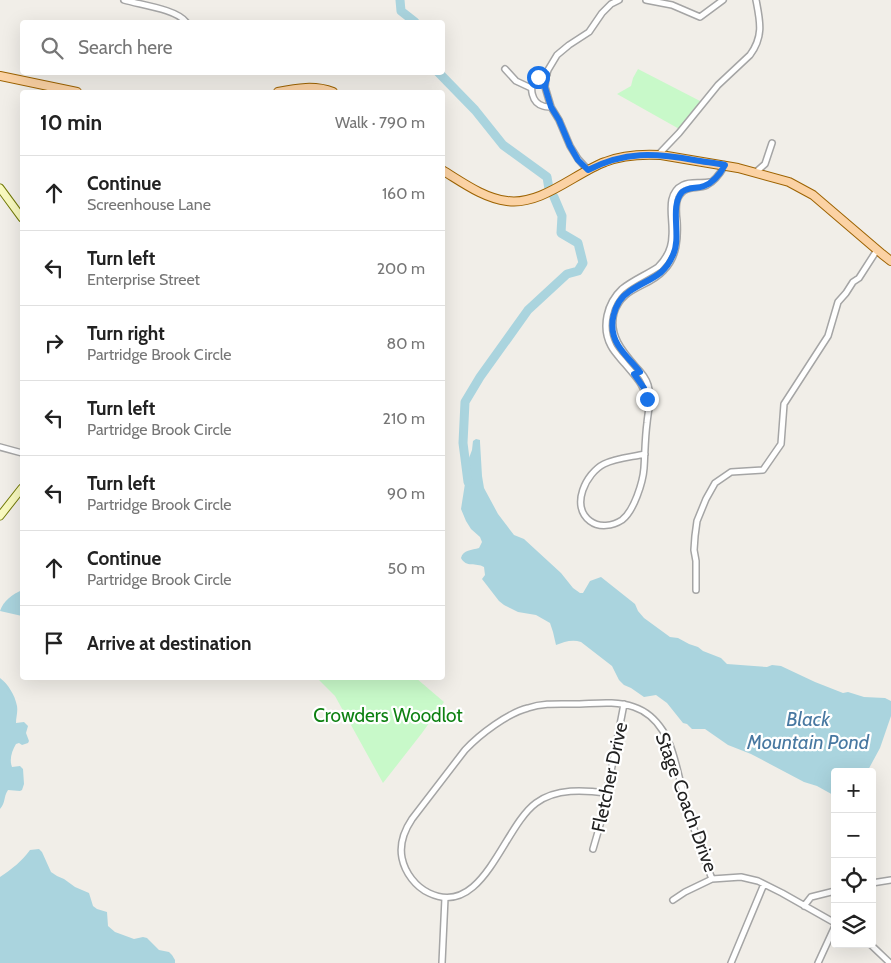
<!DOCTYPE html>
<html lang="en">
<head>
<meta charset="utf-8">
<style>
  :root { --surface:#fff; --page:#f6f6f6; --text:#222; --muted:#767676; --line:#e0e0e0 }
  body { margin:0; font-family:Cabin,sans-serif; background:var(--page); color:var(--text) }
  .controls { position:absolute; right:15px; bottom:15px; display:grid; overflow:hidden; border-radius:5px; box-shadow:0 5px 20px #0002 }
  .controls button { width:45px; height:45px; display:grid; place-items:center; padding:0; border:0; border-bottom:1px solid var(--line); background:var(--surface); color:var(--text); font:25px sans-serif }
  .stop { position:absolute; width:15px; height:15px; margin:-11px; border:4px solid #1a73e8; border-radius:50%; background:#fff }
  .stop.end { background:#1a73e8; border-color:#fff; box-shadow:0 1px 5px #0008 }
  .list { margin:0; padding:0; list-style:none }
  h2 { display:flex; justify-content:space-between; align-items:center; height:65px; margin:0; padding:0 20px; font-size:21px }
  h2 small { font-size:16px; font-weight:400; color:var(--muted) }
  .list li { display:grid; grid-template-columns:32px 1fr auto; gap:15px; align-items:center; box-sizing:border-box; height:75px; padding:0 20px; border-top:1px solid var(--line) }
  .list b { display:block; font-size:19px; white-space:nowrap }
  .list p { margin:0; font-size:16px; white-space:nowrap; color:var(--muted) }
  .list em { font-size:16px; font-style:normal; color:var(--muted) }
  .icon { flex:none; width:28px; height:28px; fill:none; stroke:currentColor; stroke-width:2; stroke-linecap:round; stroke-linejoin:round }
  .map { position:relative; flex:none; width:891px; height:963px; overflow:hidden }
  .search { position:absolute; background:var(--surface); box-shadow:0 5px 20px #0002; left:20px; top:20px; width:425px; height:55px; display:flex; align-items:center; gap:12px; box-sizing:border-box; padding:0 18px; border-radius:5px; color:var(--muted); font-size:19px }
  .panel { position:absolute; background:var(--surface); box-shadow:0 5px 20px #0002; left:20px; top:90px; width:425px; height:590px; border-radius:5px }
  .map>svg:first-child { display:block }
  .park { fill:#c8f9c9 }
  .water { fill:#aad4de }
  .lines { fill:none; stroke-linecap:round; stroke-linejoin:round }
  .river { stroke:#aad4de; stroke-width:9 }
  .street-casing { stroke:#a5a5a5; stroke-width:8 }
  .secondary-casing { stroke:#727a07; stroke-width:9 }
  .primary-casing { stroke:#9d6302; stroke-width:10 }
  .street { stroke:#fff; stroke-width:5 }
  .secondary { stroke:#f8f9bf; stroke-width:7 }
  .primary { stroke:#fbd2a4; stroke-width:8 }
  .route { stroke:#1a73e8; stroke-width:6 }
  .labels { text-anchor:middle; stroke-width:4.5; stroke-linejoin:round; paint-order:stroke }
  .park-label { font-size:19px; fill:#0e8112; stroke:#fff }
  .street-label { font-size:19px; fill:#212121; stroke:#fff }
  .water-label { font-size:20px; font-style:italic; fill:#4878a1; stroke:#fff }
</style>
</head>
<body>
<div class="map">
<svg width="891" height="963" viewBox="0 0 891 963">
  <rect width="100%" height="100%" fill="#f1eee8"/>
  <path class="park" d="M638,69L702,102L681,130L617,94L631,86L633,78Z
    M317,678H416L444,702L422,733L383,783L335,696Z"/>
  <path class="water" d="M476,439L480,440V442L482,476L484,488L498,514L514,535L524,539L561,573L573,588L580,593H583L590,581L601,577L635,604L638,611L644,618L670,637L678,638L689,644L698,647L703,651L721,658L727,664L767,667L772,665L781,666L815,682L843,693L848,692L864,697L885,698L891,701V716L880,748L867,772H835V796L817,786L804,782L751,754L728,745L705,729H692L687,724L683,723L667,703L656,695L644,697L631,688L624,685L619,680L612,666L581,642C572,639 564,642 556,645L553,632L550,623L536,615L518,612L504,605L499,601L482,579L485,575L484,567C476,562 466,568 461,558C463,550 472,550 479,548L482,542L480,537L471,529L466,521L461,509L469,458L472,450L473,441Z
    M22,590V616L0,611C3,601 13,594 22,590Z
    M0,678C8,684 15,695 17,706C18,712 16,717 16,723L24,722L28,726L26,733L29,741L28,743L22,745L19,743L16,744C12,751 9,759 12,767L20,766L23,769L24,784L22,790L20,791L8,790C3,798 6,802 0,809Z
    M39,849L42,852L51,872L57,876L64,879L75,887L89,893L93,906L97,909L107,912L108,926L115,932L134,939L143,937L147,938L159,950L169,952L172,955L175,960V963H0V877C12,869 22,861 30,850Z"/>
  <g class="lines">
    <path class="river" d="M400,0L401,11L415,22
      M438,72L475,110L503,145L547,177L549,189
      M468,482L463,443L465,402L480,377L528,310L567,274L578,271L583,263L578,243L561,233L562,216L554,197"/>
    <g class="street-casing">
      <path id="street" d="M124,0C141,5 176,9 186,22
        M646,0L672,5L700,17L723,0
        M505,69L516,81L531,88
        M547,74C543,75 539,76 536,79C528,87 532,103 543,106C545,107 548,107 551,107
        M658,155L679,133L718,85L750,55C764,36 760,21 756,0
        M588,170L578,159L570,146L559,120L551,107L545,87L546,77L548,70L557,55L569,45L589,32L602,13L611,4L619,0
        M756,172L765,164L772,143
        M647,403C646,386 635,376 625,364C620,358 614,352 611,346C601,327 607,303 622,289C633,280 646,275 658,267C667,258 672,248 672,236C674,220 664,194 683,185C691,181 701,184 710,182
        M0,447L22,453
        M645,454C632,457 616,458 604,464C586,473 570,506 590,521C599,528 613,526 622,520C634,511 643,482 644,468C645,453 645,438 647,423C648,411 652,398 648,385C646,378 641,372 636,367C623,352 608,335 614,313C622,286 648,288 664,270C677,257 678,238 677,221C676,213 675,205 678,198C685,184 696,190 707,185C715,181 721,172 725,165
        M696,590V561L694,550L695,536L697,521L706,499L715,483L731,472L763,470L781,444L784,404L828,336L838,302L846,293L853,282L859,278L877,250
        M607,793C584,790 556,788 536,803C503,827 483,919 429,893C416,887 405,873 402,858C399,843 404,831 412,819L465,750C480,734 508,713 528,708C543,703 558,704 573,704C593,704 614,700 634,707C646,711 656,720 663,731C674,748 678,775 684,796C692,824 701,851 712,879L741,877L758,881L782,893L835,923
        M593,849L602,818L624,704
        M872,883L891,880
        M673,900L685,892L712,879
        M804,906L811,897L835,891
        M870,944L890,963
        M442,963L445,898
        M731,963L764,884
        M818,963L835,926"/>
    </g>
    <g class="secondary-casing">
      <path id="secondary" d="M0,188L22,218
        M0,516L22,488"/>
    </g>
    <g class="primary-casing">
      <path id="primary" d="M0,76L77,92
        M278,92C297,88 315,85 333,92
        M442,170C462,182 483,198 507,201C541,206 575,173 605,162C622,155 643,154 661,155L738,168L789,182L813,195L882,254L891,261"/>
    </g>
    <use href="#street" class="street"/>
    <use href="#secondary" class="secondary"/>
    <use href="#primary" class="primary"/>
  </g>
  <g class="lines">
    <path class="route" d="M538,77L547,74L545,87L551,107L559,120L570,146L578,160L588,170C625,151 655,153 694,160C705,162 715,163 725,165C720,174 713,183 704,186C696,189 689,186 682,192C669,207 682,236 673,255C663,278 649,278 630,291C613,302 607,327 618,345C624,355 633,363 640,372L634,374L644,388L647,399"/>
  </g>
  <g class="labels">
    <g class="park-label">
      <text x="388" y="722">Crowders Woodlot</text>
    </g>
    <g class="street-label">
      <text transform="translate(609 777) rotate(-78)" y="7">Fletcher Drive</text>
      <text transform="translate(687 802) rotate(70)" y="7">Stage Coach Drive</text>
    </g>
    <g class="water-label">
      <text x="808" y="726">Black<tspan x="808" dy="23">Mountain Pond</tspan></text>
    </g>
  </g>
</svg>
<div class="controls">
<button>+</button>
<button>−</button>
<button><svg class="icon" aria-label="locate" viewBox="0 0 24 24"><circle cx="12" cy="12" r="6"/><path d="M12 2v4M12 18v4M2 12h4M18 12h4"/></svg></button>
<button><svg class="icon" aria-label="layers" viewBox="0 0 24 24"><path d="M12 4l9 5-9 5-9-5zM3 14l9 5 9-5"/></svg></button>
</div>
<div class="stop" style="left:538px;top:77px"></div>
<div class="stop end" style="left:647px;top:399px"></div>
<div class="search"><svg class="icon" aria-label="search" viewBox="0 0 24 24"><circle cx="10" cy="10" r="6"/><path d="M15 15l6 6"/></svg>Search here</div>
<section class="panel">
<h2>10 min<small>Walk · 790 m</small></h2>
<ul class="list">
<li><svg class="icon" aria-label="ahead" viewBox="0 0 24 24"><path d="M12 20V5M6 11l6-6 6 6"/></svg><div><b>Continue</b><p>Screenhouse Lane</p></div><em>160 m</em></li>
<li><svg class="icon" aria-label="left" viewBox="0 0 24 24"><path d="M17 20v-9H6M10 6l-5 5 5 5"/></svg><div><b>Turn left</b><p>Enterprise Street</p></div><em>200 m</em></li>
<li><svg class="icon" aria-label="right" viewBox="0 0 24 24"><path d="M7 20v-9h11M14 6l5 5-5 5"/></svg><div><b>Turn right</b><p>Partridge Brook Circle</p></div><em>80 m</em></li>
<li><svg class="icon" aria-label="left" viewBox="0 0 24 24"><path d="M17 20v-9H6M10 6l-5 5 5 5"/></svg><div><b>Turn left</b><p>Partridge Brook Circle</p></div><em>210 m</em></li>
<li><svg class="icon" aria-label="left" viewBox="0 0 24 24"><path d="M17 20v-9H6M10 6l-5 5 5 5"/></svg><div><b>Turn left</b><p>Partridge Brook Circle</p></div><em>90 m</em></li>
<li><svg class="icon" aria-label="ahead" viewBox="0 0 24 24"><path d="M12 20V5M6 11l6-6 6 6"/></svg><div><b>Continue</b><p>Partridge Brook Circle</p></div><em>50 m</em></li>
<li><svg class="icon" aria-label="arrive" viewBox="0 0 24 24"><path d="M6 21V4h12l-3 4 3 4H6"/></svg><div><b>Arrive at destination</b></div></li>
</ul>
</section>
</div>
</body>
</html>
